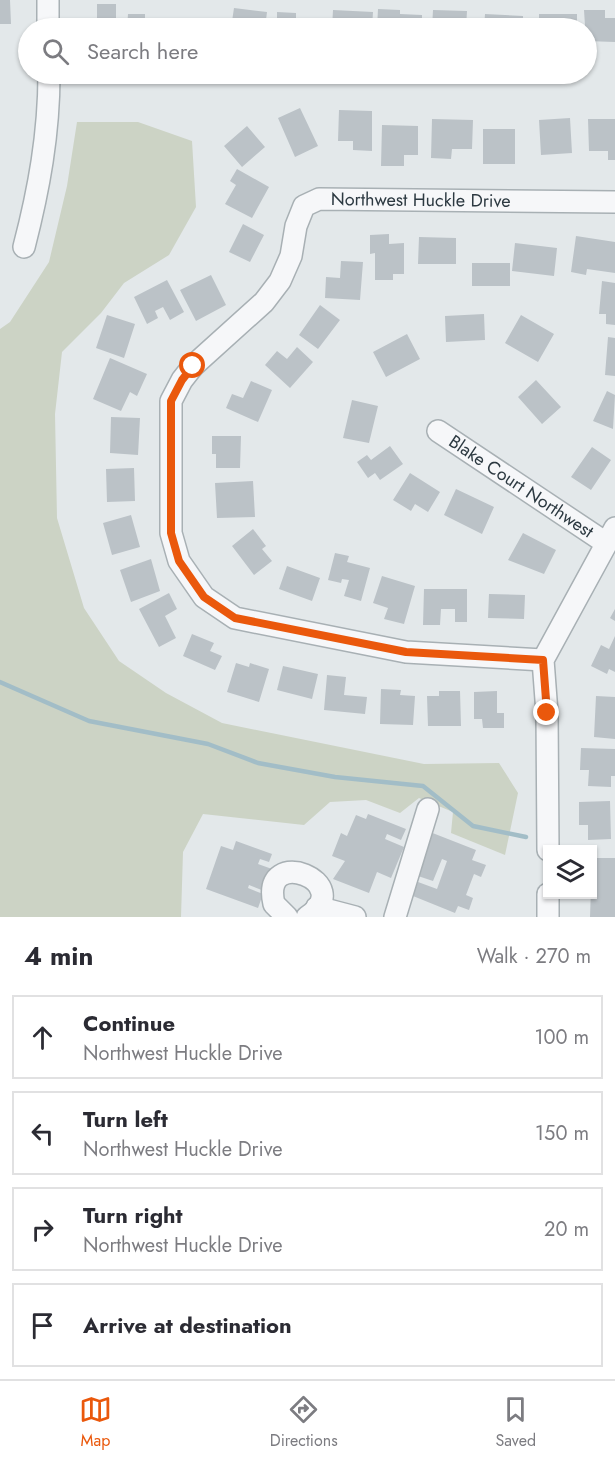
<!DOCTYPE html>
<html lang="en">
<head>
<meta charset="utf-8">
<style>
  :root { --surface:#fff; --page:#f7f7f7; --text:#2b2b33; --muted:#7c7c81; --line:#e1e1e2; --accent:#ea580c }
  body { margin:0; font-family:Jost,sans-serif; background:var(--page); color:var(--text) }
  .controls { position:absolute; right:18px; bottom:18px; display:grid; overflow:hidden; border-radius:0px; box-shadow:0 2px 4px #0004 }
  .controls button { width:54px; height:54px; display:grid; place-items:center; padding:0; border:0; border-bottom:2px solid var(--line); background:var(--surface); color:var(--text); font:30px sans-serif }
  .stop { position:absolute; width:18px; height:18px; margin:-14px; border:4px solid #ea580c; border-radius:50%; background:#fff }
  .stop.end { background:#ea580c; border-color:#fff; box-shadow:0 2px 6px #0008 }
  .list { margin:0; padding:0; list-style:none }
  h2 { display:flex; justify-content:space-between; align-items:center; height:78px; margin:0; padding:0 24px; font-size:26px }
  h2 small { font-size:20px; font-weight:400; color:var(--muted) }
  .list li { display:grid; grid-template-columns:39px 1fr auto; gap:18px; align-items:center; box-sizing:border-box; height:84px; margin:0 12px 12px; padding:0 12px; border:2px solid var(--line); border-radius:0px }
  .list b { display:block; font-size:22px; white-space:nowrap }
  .list p { margin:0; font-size:20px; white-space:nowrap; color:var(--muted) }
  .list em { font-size:20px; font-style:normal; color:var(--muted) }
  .icon { flex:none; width:33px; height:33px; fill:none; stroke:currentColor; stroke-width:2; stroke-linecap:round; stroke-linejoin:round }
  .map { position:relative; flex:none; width:615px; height:917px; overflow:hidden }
  .search { position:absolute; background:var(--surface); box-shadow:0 2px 4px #0004; left:18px; right:18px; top:18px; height:66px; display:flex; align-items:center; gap:15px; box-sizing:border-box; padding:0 21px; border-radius:33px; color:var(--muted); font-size:22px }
  .sheet { height:462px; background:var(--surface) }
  nav { display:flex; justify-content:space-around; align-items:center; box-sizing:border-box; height:84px; border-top:2px solid var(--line); background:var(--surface); font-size:16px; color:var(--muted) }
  nav a { display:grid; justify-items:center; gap:3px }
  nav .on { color:var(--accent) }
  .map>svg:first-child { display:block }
  .green { fill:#ccd3c5 }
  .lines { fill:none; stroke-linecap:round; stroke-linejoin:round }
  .stream { stroke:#a2bdc7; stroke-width:4.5 }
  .building { fill:#bbc2c7 }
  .minor-casing { stroke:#a8b0b4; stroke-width:24 }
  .minor { stroke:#f6f7f9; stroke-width:21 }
  .route { stroke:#ea580c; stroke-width:8 }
  .labels { text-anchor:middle; stroke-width:5; stroke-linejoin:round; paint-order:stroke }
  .street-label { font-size:18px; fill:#2c3941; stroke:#f3f6f8 }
</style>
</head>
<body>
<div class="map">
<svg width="615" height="917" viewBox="0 0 615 917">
  <rect width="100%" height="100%" fill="#e3e8ea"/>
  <path class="green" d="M77,122H138L192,141L196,207L169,255L124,283L101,313L62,352L55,414L57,518L84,608L119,661L166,693L222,723L424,764L499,763L518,793L505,855L451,833L453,812L419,798L400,813L366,800L330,802L304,825L203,814L183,852L181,917H0V329L10,322L49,262L67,186Z"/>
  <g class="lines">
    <path class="stream" d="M0,682L89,721L208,744L258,763L335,777L423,786L473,826L526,837"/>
  </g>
  <path class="building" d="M0,0H10L11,24H0Z
    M97,4H116V28H85V19H97Z
    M234,8L267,12L265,28H231Z
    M378,9L400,10V14L422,15V28H377Z
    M333,10L373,12L372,28H332Z
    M433,10L467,11L466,28H432Z
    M584,10H605V18H615V42L586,41Z
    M277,12L296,13V18L317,19V28H277Z
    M128,14H145V20L168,21V28H127Z
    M485,14L523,16V28H484Z
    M539,14H577V28H539Z
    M176,18L213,21L212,28H176Z
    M300,108L318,146L295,157L278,118Z
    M339,110L372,111V151L353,150V141H338Z
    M570,118L572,153L541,155L539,120Z
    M432,119L473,120L472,149H452L451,159L431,158Z
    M588,119H615V160H608V151H589Z
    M382,125L418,126V155H404V166H381Z
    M247,126L265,147L242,167L224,146Z
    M483,129H515V164H483Z
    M237,169L269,187L252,218L225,204L236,185L230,181Z
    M243,224L264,235L250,262L229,252Z
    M389,234V244L404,243V274H393V280H375V253L370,254V235Z
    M576,236L615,242V273L587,269L586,275L571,272Z
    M419,237L456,238V264H418Z
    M515,243L557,248L554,276L512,271Z
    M341,261L363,262L360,300L325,298L326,277L340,278Z
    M472,263H510V286H472Z
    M211,275L226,305L196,321L180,290Z
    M167,280L184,312L170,320L163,307L155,311L158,318L147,324L134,297Z
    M602,281L615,283V325L606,324V314H599Z
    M320,305L340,320L318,349L299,335Z
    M484,314L485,340L446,342L445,316Z
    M107,315L135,324L124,358L96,348Z
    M521,315L554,334L538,362L505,343Z
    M407,334L420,359L386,377L373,352Z
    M608,337L615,338V376L605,375Z
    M297,347L313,362L290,388L265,365L277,351L287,359Z
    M110,358L147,374L137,396L130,392L121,411L93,399Z
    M536,380L561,407L542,424L518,397Z
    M251,381L272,390L258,422L226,408L232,394L243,398Z
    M607,391L615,395L613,429L593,421Z
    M352,400L378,406L369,443L343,438Z
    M111,417L140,418L138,455L110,453Z
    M212,436H241L240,468H216V454H212Z
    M390,446L403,464L380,480L375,473L368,478L357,462L367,455L371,460Z
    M592,447L611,460L591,490L571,477Z
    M134,468L135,501L107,502L106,469Z
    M410,473L440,492L428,512L415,504L411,511L393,500Z
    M253,481L255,517L217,518L215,483Z
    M456,489L494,507L482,534L444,515Z
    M131,515L140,547L112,555L103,523Z
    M253,529L266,546L262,549L272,561L254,575L232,546Z
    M523,533L556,550L544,574L508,560Z
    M335,553L349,556L347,562L370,568L361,601L344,596L349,580L342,579L341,583L328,580Z
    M151,559L160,591L131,602L120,570Z
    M287,566L320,578L312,601L279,589Z
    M382,576L415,586L404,624L384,619L388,608L373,603Z
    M424,589H467V622H455V609H441L440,625H423Z
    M169,593L177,609L165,616L176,638L159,647L139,609Z
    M489,594L525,595L524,619L488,618Z
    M615,609V621L610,618Z
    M192,634L214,643L210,651L222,656L215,670L183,656Z
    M615,636V672L609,669L607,674L591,666L601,645L609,649Z
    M236,663L249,667L250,663L269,669L259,702L227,692Z
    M283,666L318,674L312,699L277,690Z
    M327,675L346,677L344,695L367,697L365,714L324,710Z
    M381,689L401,690L400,695L415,696L413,725L380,724Z
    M439,691H460L461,726H428L427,696H439Z
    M497,691V713H504V728H483L482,719H474V692Z
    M596,696L615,697V739L594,737Z
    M581,748L615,749V776H611V787L588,786L589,770H580Z
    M610,801L611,839L588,840V825H579V802Z
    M368,814L406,829L401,840L387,834L385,839L404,847L391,878L377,872L369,893L333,879L345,861L332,856L341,833L347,836L356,815L366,819Z
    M430,832L476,850L472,860L486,865L481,877L474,874L466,895L473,898L469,910L458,906L455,913L413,896L418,882L437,889L447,861L442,859L433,881L418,876L427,852L423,851Z
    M236,841L272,854L269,862L260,859L258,864L272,869L264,891L249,885L248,888L263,894L258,908L206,889L221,846L233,850Z
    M592,858H615V917H590Z"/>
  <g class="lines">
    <g class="minor-casing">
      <g id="minor">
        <path d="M48,0V28"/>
        <path d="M24,247C39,189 49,134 49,74"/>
        <path id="s1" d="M438,431L606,543"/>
        <path id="s2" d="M543,660L406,652L235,618L204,597L179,561L171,533V401L182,380L193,366L264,302L280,281L291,256L296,226L304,206L319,199L615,202"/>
        <path d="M548,850L547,713L543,660L615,528"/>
        <path d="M548,894V917"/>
        <path d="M317,907L355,917"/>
        <path d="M287,917L274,904C260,843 359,883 307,917"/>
        <path d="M395,917L428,809"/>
      </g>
    </g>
    <use href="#minor" class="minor"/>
  </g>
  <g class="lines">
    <path class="route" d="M193,366L182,380L171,401V533L179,561L204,597L235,618L406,652L543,660L547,713"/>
  </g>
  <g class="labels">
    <g class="street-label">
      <text dy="6" stroke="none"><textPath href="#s2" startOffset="915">Northwest Huckle Drive</textPath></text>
      <text dy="6" stroke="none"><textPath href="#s1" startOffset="100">Blake Court Northwest</textPath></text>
    </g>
  </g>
</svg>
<div class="controls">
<button><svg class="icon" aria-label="layers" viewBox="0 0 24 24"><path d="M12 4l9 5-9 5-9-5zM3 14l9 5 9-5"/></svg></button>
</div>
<div class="stop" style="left:193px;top:366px"></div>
<div class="stop end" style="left:547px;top:713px"></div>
<div class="search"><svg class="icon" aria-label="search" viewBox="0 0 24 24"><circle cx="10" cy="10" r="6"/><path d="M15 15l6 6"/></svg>Search here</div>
</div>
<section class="sheet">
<h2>4 min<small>Walk · 270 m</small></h2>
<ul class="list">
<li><svg class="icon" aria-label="ahead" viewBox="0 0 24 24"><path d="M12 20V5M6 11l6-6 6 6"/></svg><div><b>Continue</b><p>Northwest Huckle Drive</p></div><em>100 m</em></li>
<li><svg class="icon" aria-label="left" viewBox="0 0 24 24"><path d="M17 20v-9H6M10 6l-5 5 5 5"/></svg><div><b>Turn left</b><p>Northwest Huckle Drive</p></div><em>150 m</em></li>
<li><svg class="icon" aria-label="right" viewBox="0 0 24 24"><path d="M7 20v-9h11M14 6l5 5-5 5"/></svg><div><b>Turn right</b><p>Northwest Huckle Drive</p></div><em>20 m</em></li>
<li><svg class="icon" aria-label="arrive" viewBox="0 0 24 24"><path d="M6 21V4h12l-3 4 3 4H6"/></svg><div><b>Arrive at destination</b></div></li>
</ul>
</section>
<nav>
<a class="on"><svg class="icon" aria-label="map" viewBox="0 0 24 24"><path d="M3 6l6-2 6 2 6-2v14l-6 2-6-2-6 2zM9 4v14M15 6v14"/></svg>Map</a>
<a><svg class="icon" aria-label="directions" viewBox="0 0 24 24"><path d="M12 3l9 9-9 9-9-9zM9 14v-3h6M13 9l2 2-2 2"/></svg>Directions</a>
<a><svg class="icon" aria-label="saved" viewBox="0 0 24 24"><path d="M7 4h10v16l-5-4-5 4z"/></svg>Saved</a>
</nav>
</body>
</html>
